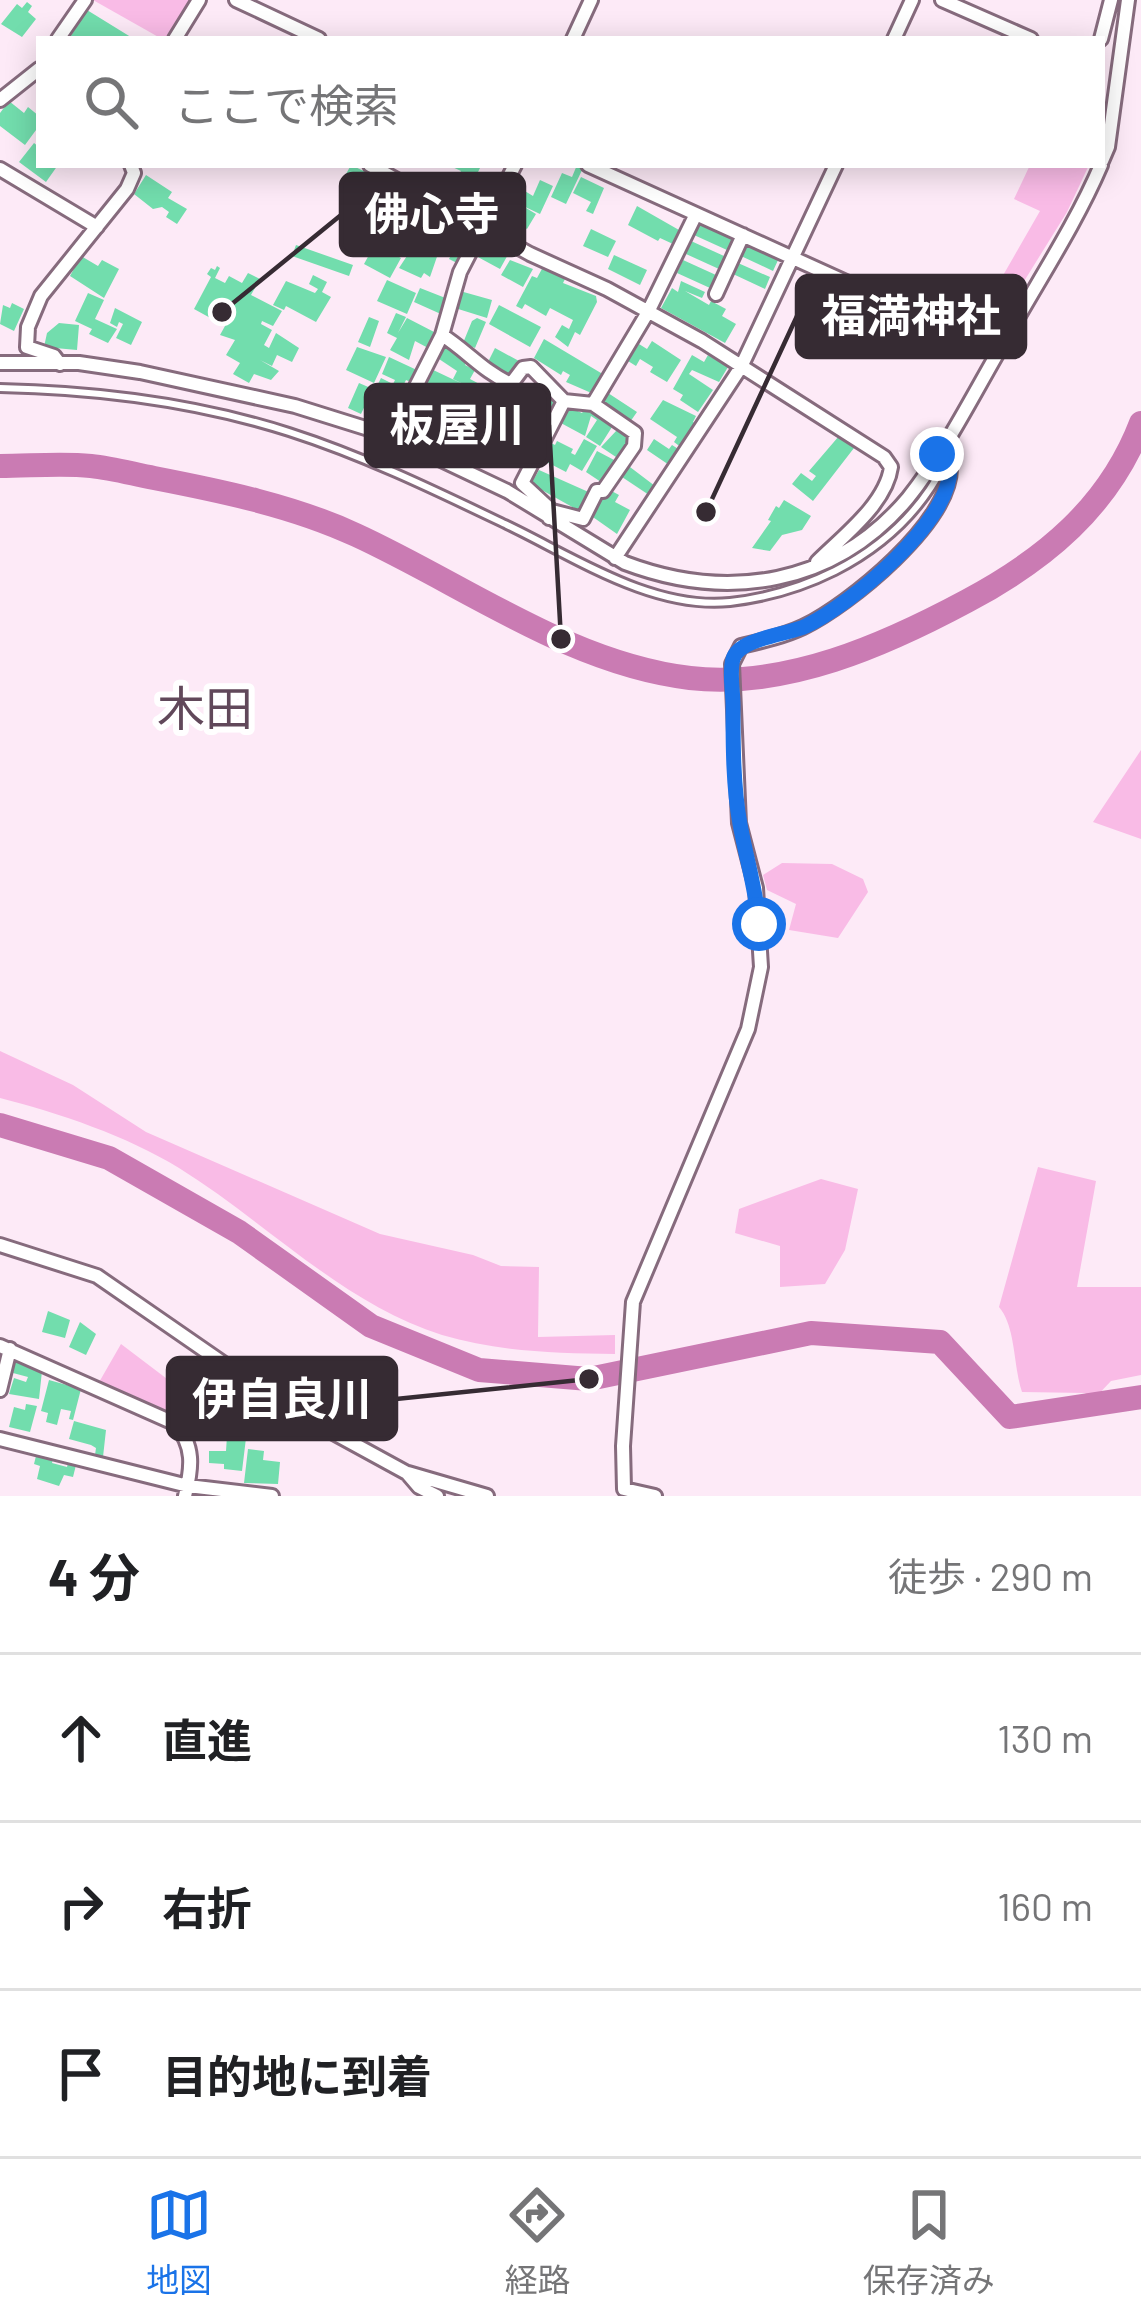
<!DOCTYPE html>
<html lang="ja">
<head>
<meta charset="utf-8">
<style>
  :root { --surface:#fff; --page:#f2f2f2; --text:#202124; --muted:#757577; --line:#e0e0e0; --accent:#1a73e8 }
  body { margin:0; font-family:Barlow,"Noto Sans JP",sans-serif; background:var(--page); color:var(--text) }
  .stop { position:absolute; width:36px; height:36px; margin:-27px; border:9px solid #1a73e8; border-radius:50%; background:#fff }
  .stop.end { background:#1a73e8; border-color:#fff; box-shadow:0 3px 12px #0008 }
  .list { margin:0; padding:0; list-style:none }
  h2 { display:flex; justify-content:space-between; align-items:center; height:156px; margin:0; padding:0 48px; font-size:51px }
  h2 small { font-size:39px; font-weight:400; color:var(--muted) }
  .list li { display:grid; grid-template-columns:78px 1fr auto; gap:36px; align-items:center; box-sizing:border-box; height:168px; padding:0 48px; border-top:3px solid var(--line) }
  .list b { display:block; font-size:45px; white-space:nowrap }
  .list em { font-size:39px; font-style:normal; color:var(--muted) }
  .icon { flex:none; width:66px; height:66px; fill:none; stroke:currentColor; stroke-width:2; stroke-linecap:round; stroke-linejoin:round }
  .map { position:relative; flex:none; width:1141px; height:1496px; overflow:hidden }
  .search { position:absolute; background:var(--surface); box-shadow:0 6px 30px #0003; left:36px; right:36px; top:36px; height:132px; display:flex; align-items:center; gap:30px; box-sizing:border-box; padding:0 42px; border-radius:0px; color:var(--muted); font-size:45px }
  .sheet { height:660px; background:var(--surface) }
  nav { display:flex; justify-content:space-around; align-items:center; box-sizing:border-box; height:168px; border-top:3px solid var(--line); background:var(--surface); font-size:33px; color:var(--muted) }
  nav a { display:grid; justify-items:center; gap:6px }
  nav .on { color:var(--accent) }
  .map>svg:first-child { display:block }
  .green { fill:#f9bbe6 }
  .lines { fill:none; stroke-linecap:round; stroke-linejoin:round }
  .river { stroke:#ca7bb3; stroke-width:24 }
  .building { fill:#72ddad }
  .lane-casing { stroke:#866b7d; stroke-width:12 }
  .street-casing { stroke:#866b7d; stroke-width:18 }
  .lane { stroke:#fff; stroke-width:6 }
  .street { stroke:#fff; stroke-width:12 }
  .route { stroke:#1a73e8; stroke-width:15 }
  .labels { text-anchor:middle; stroke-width:12; stroke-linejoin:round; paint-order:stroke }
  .quarter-label { font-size:48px; fill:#61485a; stroke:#fff }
  .leader { fill:none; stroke:#362b33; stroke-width:4.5 }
  .callout-dot { fill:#362b33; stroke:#fff; stroke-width:4.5 }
  .callout { fill:#362b33; stroke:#362b33; stroke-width:4.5 }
  .callout-label { font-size:45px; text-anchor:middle; font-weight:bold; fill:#fff }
</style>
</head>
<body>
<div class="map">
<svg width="1141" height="1496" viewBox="0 0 1141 1496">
  <rect width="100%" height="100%" fill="#fdeaf7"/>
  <path class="green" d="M93,0H193L170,39H162Z
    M1030,165H1089L1067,212L990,336L976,329L978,319L1040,211L1014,199Z
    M1141,750V839L1093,822Z
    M782,863L832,864L863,879L868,892L838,938L789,930L796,904L767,890L763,875Z
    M0,1051L73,1085L146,1132L380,1234L473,1255L501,1266L539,1267L538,1337L615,1335V1354C556,1353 499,1352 442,1335C343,1304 266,1222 179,1168C127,1136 59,1113 0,1098Z
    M1038,1167L1096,1181L1077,1287H1141V1375L1111,1381L1093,1400L1085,1393L1022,1392C1013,1365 1016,1327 999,1307Z
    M821,1179L858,1189L845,1250L825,1284L780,1287V1246L735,1233L739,1209Z
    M121,1344L179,1388L166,1410L98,1384Z"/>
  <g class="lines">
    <path class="river" d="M0,466C30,466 61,463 91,466C112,468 133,474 154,478C221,491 294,506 356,535C463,584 570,664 690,678C786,689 885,645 967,601C1044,560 1109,507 1141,423
      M0,1125L109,1158L239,1232L371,1326L479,1370L589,1379L811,1333L940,1342L1010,1417L1141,1397"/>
  </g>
  <path class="building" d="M27,2L32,6L28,12L36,19L22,37L1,24L17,4L22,8Z
    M87,10L134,39H69Z
    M9,101L24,113L28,107L39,116V126L25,145L0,126V113Z
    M34,143L39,147V165H58L46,182L19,162Z
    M351,165L368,173L355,195L341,183Z
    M448,165L480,168L474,180L479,178L497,186L493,196L474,187L464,207L447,199L461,171Z
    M577,165L583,168L566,204L551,197L562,173L572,177Z
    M146,175L172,192L168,198L187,209L177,224L166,217L169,212L162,207L153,209L134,194Z
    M581,177L604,188L593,214L586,211L591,202L573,193Z
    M540,180L553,186L540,214L521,205L536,214L527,229L519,225L516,230L507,225L505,229L496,223L515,185L533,196Z
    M637,206L679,230L673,244L660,238L658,241L628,225Z
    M434,210L474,233L457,263L449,259L458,242L425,226Z
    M700,223L733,237L727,250L694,235Z
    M591,229L616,241L608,257L583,246Z
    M420,236L440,248L430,277L424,273L421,278L399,268Z
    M485,238L510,251L500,269L476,256Z
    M691,241L724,256L719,269L686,254Z
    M375,244L401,258L390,278L364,264Z
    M747,244L779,258L773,271L741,256Z
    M296,245L353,265L349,276L292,256Z
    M614,255L647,270L640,285L608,269Z
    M81,256L98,266L102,260L119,269L104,298L70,276Z
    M510,260L533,269L523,287L501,275Z
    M683,260L716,275L710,288L677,273Z
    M738,263L770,277L765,289L733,274Z
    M217,266L220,268L215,278L225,283L229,276L242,283L248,273L260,279L251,295L282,311L273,326L262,321L261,324L272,330L264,345L269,348L276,333L299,348L292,362L277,355L272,366L260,360L279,371L271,380L254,374L249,383L233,374L240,363L226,355L235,340L220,335L225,326L194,309L211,277L207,274L211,268L215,270Z
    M543,267L565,279L563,283L596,296L597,302L580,335L575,332L568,347L555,337L562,325L569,329L573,320L550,308L546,316L525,304L522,309L516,306L532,276L537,278Z
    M313,275L327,282L322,292L331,297L316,322L286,306L284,310L273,305L286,281L315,293L318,289L309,284Z
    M387,280L416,293L407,314L377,301Z
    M681,281L705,292L702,298L685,291L709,305L711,301L726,309L722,316L736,324L725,343L661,308L672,288L678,292Z
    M420,288L448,299L443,315L414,302Z
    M460,291L492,300L487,318L455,308Z
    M88,293L104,300L95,319L117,329L108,343L89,334L92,329L75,321Z
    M12,303L24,309L14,331L0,324L3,305L10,308Z
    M499,305L541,327L530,347L489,324Z
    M115,308L142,322L131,345L116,338L123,324L119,322L117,327L110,323Z
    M396,313L406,317L398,333L407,318L438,334L430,349L415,341L409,360L390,350L397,338L387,333Z
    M369,317L379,321L370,347L358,342Z
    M477,318L486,322L475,348L463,343L472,321Z
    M59,323L79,325L77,350L44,347L47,333Z
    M544,339L606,376L596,395L566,382L570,375L563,371L561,375L534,358Z
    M441,341L470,356L465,365L475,370L470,379L487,388L492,378L505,385L500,395L506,398L495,418L458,398L449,411L443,408L446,403L440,400L442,397L420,383L429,368L467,386L453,379L457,371L433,355Z
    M652,341L681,360L667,382L650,372L653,367L640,359L636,366L628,361L639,344L647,349Z
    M357,347L386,357L374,383L346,370Z
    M495,348L519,361L509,379L486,366Z
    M692,355L704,362L708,355L728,367L719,382L692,370L689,374L713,390L698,412L680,400L683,395L673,389Z
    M389,357L419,371L413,383L406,380L404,384L409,387L398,411L371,398L381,378L393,384L395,380L382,374Z
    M359,383L373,389L361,414L348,408Z
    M516,383L557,403L540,439L526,432L532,420L506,405Z
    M608,393L637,412L630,422L601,403Z
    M663,400L696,416L693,422L697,425L682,448L674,442L677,437L650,419Z
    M567,406L582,413L585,408L596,412L612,427L600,446L586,437L597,420L591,416L585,436L559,422Z
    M498,425L536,445L524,468L487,447Z
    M617,430L631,438L619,459L601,447Z
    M839,436L854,448L813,501L792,484L801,473L812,481L816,476L809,471Z
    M584,439L597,446L582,471L570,464L566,472L539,458L547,441L555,445L557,441L573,449L571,453L575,455Z
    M654,439L669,449L672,445L683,452L672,467L647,450Z
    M597,451L616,461L604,484L586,472Z
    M626,464L655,486L649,495L619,475Z
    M539,470L593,494L583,513L531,484Z
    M608,489L619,495L615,502L630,510L617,534L590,515Z
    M784,500L811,516L802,530L782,535L770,551L752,548L771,521L768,520L776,506L779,508Z
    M48,1311L70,1320L65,1338L42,1332Z
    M80,1322L96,1334L86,1355L69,1347Z
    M15,1362L42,1371L39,1399L9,1394L14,1378L26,1382L28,1377L13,1373Z
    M49,1380L81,1389L73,1420L69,1419L71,1411L61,1409L57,1425L46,1422L48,1413L41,1411Z
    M26,1404L37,1406L30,1432L9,1427L14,1407L25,1410Z
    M202,1406L220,1420L224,1431L196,1441L194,1436L204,1432L202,1427L190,1432L183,1420Z
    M74,1421L106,1430L103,1457L95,1455L96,1448L91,1445L69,1439Z
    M227,1436L246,1438L242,1471L224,1469V1464L209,1463V1451H226Z
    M248,1449L264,1451L263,1460L280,1462L278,1484L244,1483Z
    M36,1456L53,1459L52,1463L67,1467L68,1463L76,1465L73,1477L64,1475L59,1486L37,1479L40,1466L34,1464Z"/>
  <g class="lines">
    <g class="lane-casing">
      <path id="lane" d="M0,388C98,390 195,402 289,432C364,456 436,491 507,525C574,557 652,610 730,602C765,598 803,587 835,571C882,547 920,512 944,465"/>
    </g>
    <g class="street-casing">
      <path id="street" d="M236,0L319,39
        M942,0L1031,39
        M58,39L85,0
        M175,39L199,0
        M573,39L591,0
        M894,39L912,0
        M1101,39L1111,0
        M0,100L39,69
        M1102,161L1108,147L1128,0
        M370,165L530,254L607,289L702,341L884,457L891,467C886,504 842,537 817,562
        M588,165L998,351
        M0,169L97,227
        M716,294L743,235
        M442,335C467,351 484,372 511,384L523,368L531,367L564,401L593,404L635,433L634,446L603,491H597L583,519L552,511L549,518
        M0,363H79L140,372L295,406L391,436L507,491L625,563C728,602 835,585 908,498C945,452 974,393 1004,342C1036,284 1075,226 1101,165
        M60,364L54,356L27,347L28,327L41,296L127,189L134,173L131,165
        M593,404L648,312L696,214
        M419,448L417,437L398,422L442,335L460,272L515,165
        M552,511L522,483L564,401
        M615,558L741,367L836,165
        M0,1245L97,1276L288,1408L407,1473L419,1487L437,1496
        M0,1346L174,1423C195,1445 192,1468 185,1496
        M0,1390L10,1349
        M0,1439L188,1486L272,1496
        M408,1473L487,1496
        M655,1496L624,1489L623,1446L633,1302L748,1029L761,967L756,888L739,823L732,664L741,646C762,641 784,636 803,627C849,605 951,522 950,468L937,454"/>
    </g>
    <use href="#lane" class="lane"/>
    <use href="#street" class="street"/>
  </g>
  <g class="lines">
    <path class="route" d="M759,924C756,889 746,858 740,824C733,787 733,743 733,705C733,690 729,673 733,659C739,638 787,635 806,626C851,604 951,522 950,468L937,454"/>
  </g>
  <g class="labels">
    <g class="quarter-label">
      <text x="205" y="726">木田</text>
    </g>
  </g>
  <path class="leader" d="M222 312L341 215M706 512L797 316M561 639L549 425M589 1379L396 1399"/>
  <g class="callout-dot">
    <circle cx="222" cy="312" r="12"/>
    <circle cx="706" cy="512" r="12"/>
    <circle cx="561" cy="639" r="12"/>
    <circle cx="589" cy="1379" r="12"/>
  </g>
  <g class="callout">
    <rect x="341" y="174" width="183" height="81" rx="12"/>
    <rect x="797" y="276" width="228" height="81" rx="12"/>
    <rect x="366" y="385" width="183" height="81" rx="12"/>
    <rect x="168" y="1358" width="228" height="81" rx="12"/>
  </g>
  <g class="callout-label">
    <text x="432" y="230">佛心寺</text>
    <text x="911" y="332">福満神社</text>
    <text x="457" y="441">板屋川</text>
    <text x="282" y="1415">伊自良川</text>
  </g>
</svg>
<div class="stop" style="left:759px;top:924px"></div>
<div class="stop end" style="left:937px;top:454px"></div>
<div class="search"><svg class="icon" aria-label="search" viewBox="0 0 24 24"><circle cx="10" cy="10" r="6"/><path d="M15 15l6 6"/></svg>ここで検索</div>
</div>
<section class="sheet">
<h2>4 分<small>徒歩 · 290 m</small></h2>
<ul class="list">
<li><svg class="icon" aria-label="ahead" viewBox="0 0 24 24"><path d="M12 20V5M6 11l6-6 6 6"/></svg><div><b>直進</b></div><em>130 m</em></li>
<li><svg class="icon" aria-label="right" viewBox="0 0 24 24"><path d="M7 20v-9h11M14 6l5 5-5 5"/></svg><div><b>右折</b></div><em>160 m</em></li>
<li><svg class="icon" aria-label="arrive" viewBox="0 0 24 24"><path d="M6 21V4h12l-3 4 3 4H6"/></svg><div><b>目的地に到着</b></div></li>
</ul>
</section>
<nav>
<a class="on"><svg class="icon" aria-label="map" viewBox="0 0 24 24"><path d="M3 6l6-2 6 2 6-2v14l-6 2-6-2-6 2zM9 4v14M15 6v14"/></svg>地図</a>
<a><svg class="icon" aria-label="directions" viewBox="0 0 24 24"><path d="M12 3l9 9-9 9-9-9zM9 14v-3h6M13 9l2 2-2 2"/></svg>経路</a>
<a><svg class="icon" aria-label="saved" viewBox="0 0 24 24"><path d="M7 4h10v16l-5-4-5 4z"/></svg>保存済み</a>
</nav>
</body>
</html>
